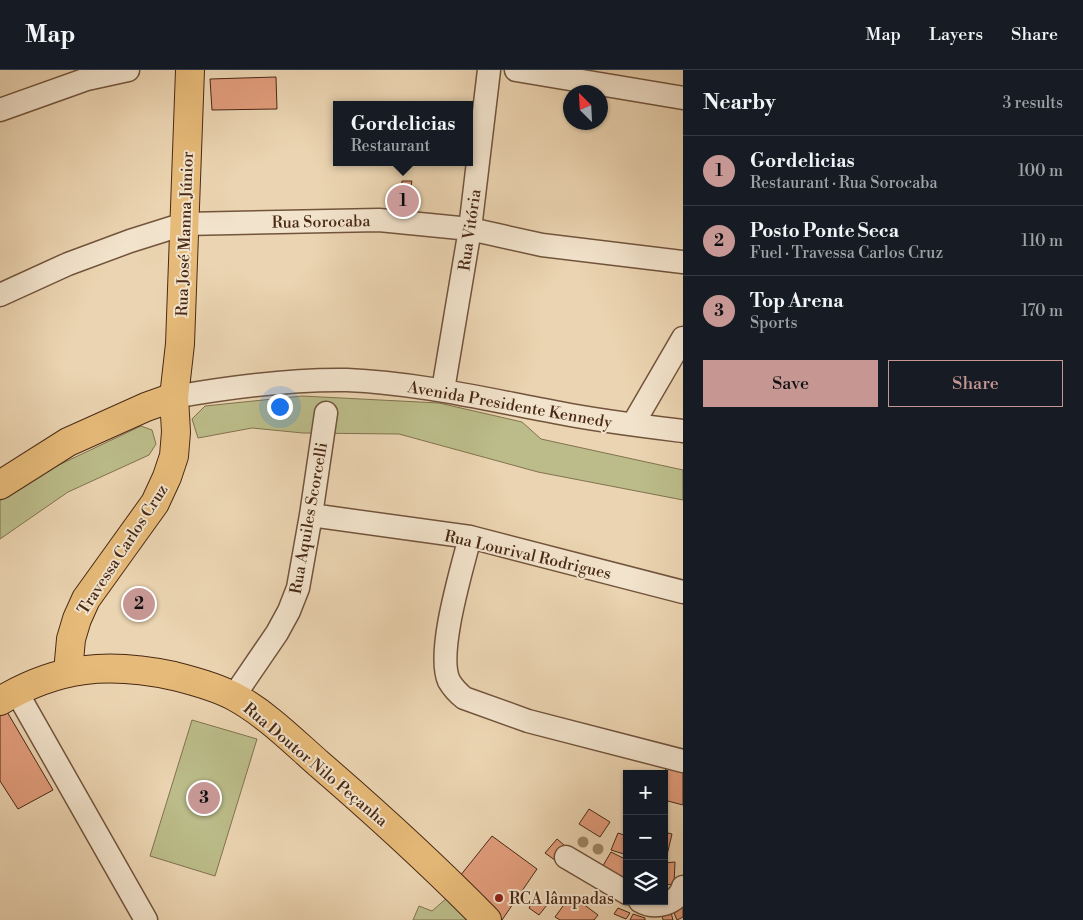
<!DOCTYPE html>
<html lang="en">
<head>
<meta charset="utf-8">
<style>
  :root { --surface:#171b24; --page:#242831; --text:#f1f3f6; --muted:#9ea1a6; --line:#363941; --accent:#c59692 }
  body { margin:0; font-family:"Libre Bodoni",serif; background:var(--page); color:var(--text) }
  .controls { position:absolute; right:15px; bottom:15px; display:grid; overflow:hidden; border-radius:0px; box-shadow:0 1px 4px #0004 }
  .controls button { width:45px; height:45px; display:grid; place-items:center; padding:0; border:0; border-bottom:1px solid var(--line); background:var(--surface); color:var(--text); font:25px sans-serif }
  .compass { position:absolute; left:563px; top:15px; width:45px; height:45px; border-radius:50%; background:var(--surface); box-shadow:0 1px 4px #0004; rotate:336deg }
  .you { position:absolute; left:279px; top:336px; width:18px; height:18px; margin:-12px; border:4px solid #fff; border-radius:50%; background:#1a73e8; box-shadow:0 0 0 8px #1a73e833 }
  .badge { display:grid; place-items:center; width:32px; height:32px; border-radius:50%; background:var(--accent); color:#111; font-size:16px; font-weight:700 }
  .pin { position:absolute; translate:-50% -50%; border:2px solid #fff; box-shadow:0 1px 5px #0006 }
  .popup { position:absolute; left:333px; top:31px; width:140px; height:65px; box-sizing:border-box; display:grid; place-content:center; border-radius:0px; background:var(--surface); filter:drop-shadow(0 1px 4px #0005); font-size:16px; white-space:nowrap; color:var(--muted) }
  .popup b { font-size:19px; color:var(--text) }
  .popup::after { content:''; position:absolute; left:50%; top:100%; margin-left:-10px; border:10px solid transparent; border-top-color:var(--surface) }
  .list { margin:0; padding:0; list-style:none }
  h2 { display:flex; justify-content:space-between; align-items:center; height:65px; margin:0; padding:0 20px; font-size:21px }
  h2 small { font-size:16px; font-weight:400; color:var(--muted) }
  .list li { display:grid; grid-template-columns:32px 1fr auto; gap:15px; align-items:center; box-sizing:border-box; height:70px; padding:0 20px; border-top:1px solid var(--line) }
  .list b { display:block; font-size:19px; white-space:nowrap }
  .list p { margin:0; font-size:16px; white-space:nowrap; color:var(--muted) }
  .list em { font-size:16px; font-style:normal; color:var(--muted) }
  .actions { display:flex; gap:10px; padding:15px 20px }
  .actions a { flex:1; padding:11px 0; border:1px solid var(--accent); border-radius:0px; text-align:center; font-size:18px; color:var(--accent) }
  .actions .main { background:var(--accent); color:#111 }
  .icon { flex:none; width:28px; height:28px; fill:none; stroke:currentColor; stroke-width:2; stroke-linecap:round; stroke-linejoin:round }
  .map { position:relative; flex:none; width:683px; height:850px; overflow:hidden }
  header { display:flex; align-items:center; gap:30px; box-sizing:border-box; height:70px; padding:0 25px; background:var(--surface); border-bottom:1px solid var(--line) }
  header strong { font-size:24px }
  nav { display:flex; gap:28px; margin-inline-start:auto; font-size:18px }
  main { display:flex }
  aside { flex:1; background:var(--surface) }
  .map>svg:first-child { display:block }
  .green { fill:#bbbc89; stroke:#82724f }
  .building { fill:#e29d7c; stroke:#492915 }
  .lines { fill:none; stroke-linecap:round; stroke-linejoin:round }
  .minor-casing { stroke:#72543c; stroke-width:25 }
  .major-casing { stroke:#492915; stroke-width:30 }
  .minor { stroke:#f2e3cc; stroke-width:22 }
  .major { stroke:#e6ba78; stroke-width:28 }
  .tree { fill:#9f8668 }
  .poi-dot { fill:#8f2418; stroke:#f2e3cc; stroke-width:2 }
  .labels { text-anchor:middle; stroke-width:4; stroke-linejoin:round; paint-order:stroke }
  .street-label { font-size:16px; fill:#492915; stroke:#f2e3cc }
  .poi-label { font-size:16px; fill:#492915; stroke:#f2e3cc; text-anchor:start }
</style>
</head>
<body>
<header>
<strong>Map</strong>
<nav><a>Map</a><a>Layers</a><a>Share</a></nav>
</header>
<main>
<div class="map">
<svg width="683" height="850" viewBox="0 0 683 850">
  <rect width="100%" height="100%" fill="#ebd4b1"/>
  <filter id="stains"><feTurbulence type="fractalNoise" baseFrequency=".004" numOctaves="4"/><feColorMatrix values="0 0 0 0 .2 0 0 0 0 .09 0 0 0 0 .02 0 0 0 .5 -.17"/></filter>
  <radialGradient id="worn" r=".72"><stop offset=".6" stop-color="#630" stop-opacity="0"/><stop offset="1" stop-color="#630" stop-opacity=".3"/></radialGradient>
  <path class="green" d="M302,326L439,333L522,352L541,369L683,400V430L538,402L399,364L303,363L252,358L198,368L192,349L205,336Z
    M141,356L152,360L156,374L149,385L68,422L0,469V431L46,401Z
    M192,650L257,669L215,806L150,786Z
    M448,827L473,850H413L419,836L432,841Z"/>
  <path class="building" d="M276,7L277,39L212,40L210,9Z
    M402,111H412L404,152H396Z
    M6,640L53,720L18,739L0,711V644Z
    M667,695L683,697V735L664,730V704Z
    M589,739L610,752L600,767L579,754Z
    M664,762L672,764L667,785L664,784Z
    M618,763L627,766V785L611,780Z
    M492,766L537,799L502,850L460,806Z
    M557,769L571,781L559,793L545,783Z
    M611,782L627,790V811L601,799Z
    M675,792L674,814L664,815V793Z
    M571,825L598,845L594,850H560L555,847Z
    M535,827L547,835L539,845L529,838Z
    M683,833V847L677,850L672,838Z
    M618,838L630,843L626,849L614,844Z
    M670,839L673,850H663L661,841Z
    M633,844L645,848V850H630Z"/>
  <g class="lines">
    <g class="minor-casing">
      <path id="minor" d="M516,0L683,28
        M0,40L87,9L128,0
        M0,225L68,194L130,171L184,154L379,150L470,159L542,175L683,192
        M443,320L470,159L489,0
        M174,327C231,317 289,309 347,310C419,313 489,330 560,343C600,351 642,356 683,361
        M633,354L683,268
        M311,445L470,467L683,522
        M470,467C462,499 436,583 449,611C453,618 458,623 464,628L528,651L683,691
        M16,621L146,850
        M234,626L277,563L289,541L298,518L311,445L326,343
        M566,787L627,823
        M640,831C655,840 678,834 683,817"/>
    </g>
    <g class="major-casing">
      <path id="major" d="M0,415L68,372L146,337L174,327
        M68,602L71,569L77,549L86,529L155,433L167,407L174,386L176,362L174,327L180,274L190,0
        M0,631C58,596 109,592 174,606C194,611 217,617 235,627C266,644 292,670 318,693C376,743 433,795 487,850"/>
    </g>
    <use href="#minor" class="minor"/>
    <use href="#major" class="major"/>
  </g>
  <g class="tree">
    <circle cx="583" cy="772" r="5.5"/>
    <circle cx="598" cy="779" r="5.5"/>
  </g>
  <circle class="poi-dot" cx="499" cy="828" r="5"/>
  <g class="labels">
    <g class="street-label">
      <text transform="translate(321 151) rotate(-1)" y="6">Rua Sorocaba</text>
      <text transform="translate(469 160) rotate(-82)" y="6">Rua Vitória</text>
      <text transform="translate(184 164) rotate(-88)" y="6">Rua José Manna Júnior</text>
      <text transform="translate(510 334) rotate(10)" y="6">Avenida Presidente Kennedy</text>
      <text transform="translate(308 448) rotate(-80)" y="6">Rua Aquiles Scorcelli</text>
      <text transform="translate(122 479) rotate(-57)" y="6">Travessa Carlos Cruz</text>
      <text transform="translate(528 484) rotate(13)" y="6">Rua Lourival Rodrigues</text>
      <text transform="translate(316 694) rotate(40)" y="6">Rua Doutor Nilo Peçanha</text>
    </g>
    <g class="poi-label">
      <text x="509" y="834">RCA lâmpadas</text>
    </g>
  </g>
  <rect width="100%" height="100%" filter="url(#stains)"/>
  <rect width="100%" height="100%" fill="url(#worn)"/>
</svg>
<div class="controls">
<button>+</button>
<button>−</button>
<button><svg class="icon" aria-label="layers" viewBox="0 0 24 24"><path d="M12 4l9 5-9 5-9-5zM3 14l9 5 9-5"/></svg></button>
</div>
<svg class="compass" viewBox="-18 -18 36 36"><path d="M0-13l5 13h-10z" fill="#e53935"/><path d="M0 13l5-13h-10z" fill="#9ea1a6"/></svg>
<div class="you"></div>
<div class="pin badge" style="left:403px;top:131px">1</div>
<div class="popup"><b>Gordelicias</b>Restaurant</div>
<div class="pin badge" style="left:139px;top:534px">2</div>
<div class="pin badge" style="left:204px;top:728px">3</div>
</div>
<aside>
<h2>Nearby<small>3 results</small></h2>
<ul class="list">
<li><span class="badge">1</span><div><b>Gordelicias</b><p>Restaurant · Rua Sorocaba</p></div><em>100 m</em></li>
<li><span class="badge">2</span><div><b>Posto Ponte Seca</b><p>Fuel · Travessa Carlos Cruz</p></div><em>110 m</em></li>
<li><span class="badge">3</span><div><b>Top Arena</b><p>Sports</p></div><em>170 m</em></li>
</ul>
<div class="actions"><a class="main">Save</a><a>Share</a></div>
</aside>
</main>
</body>
</html>
